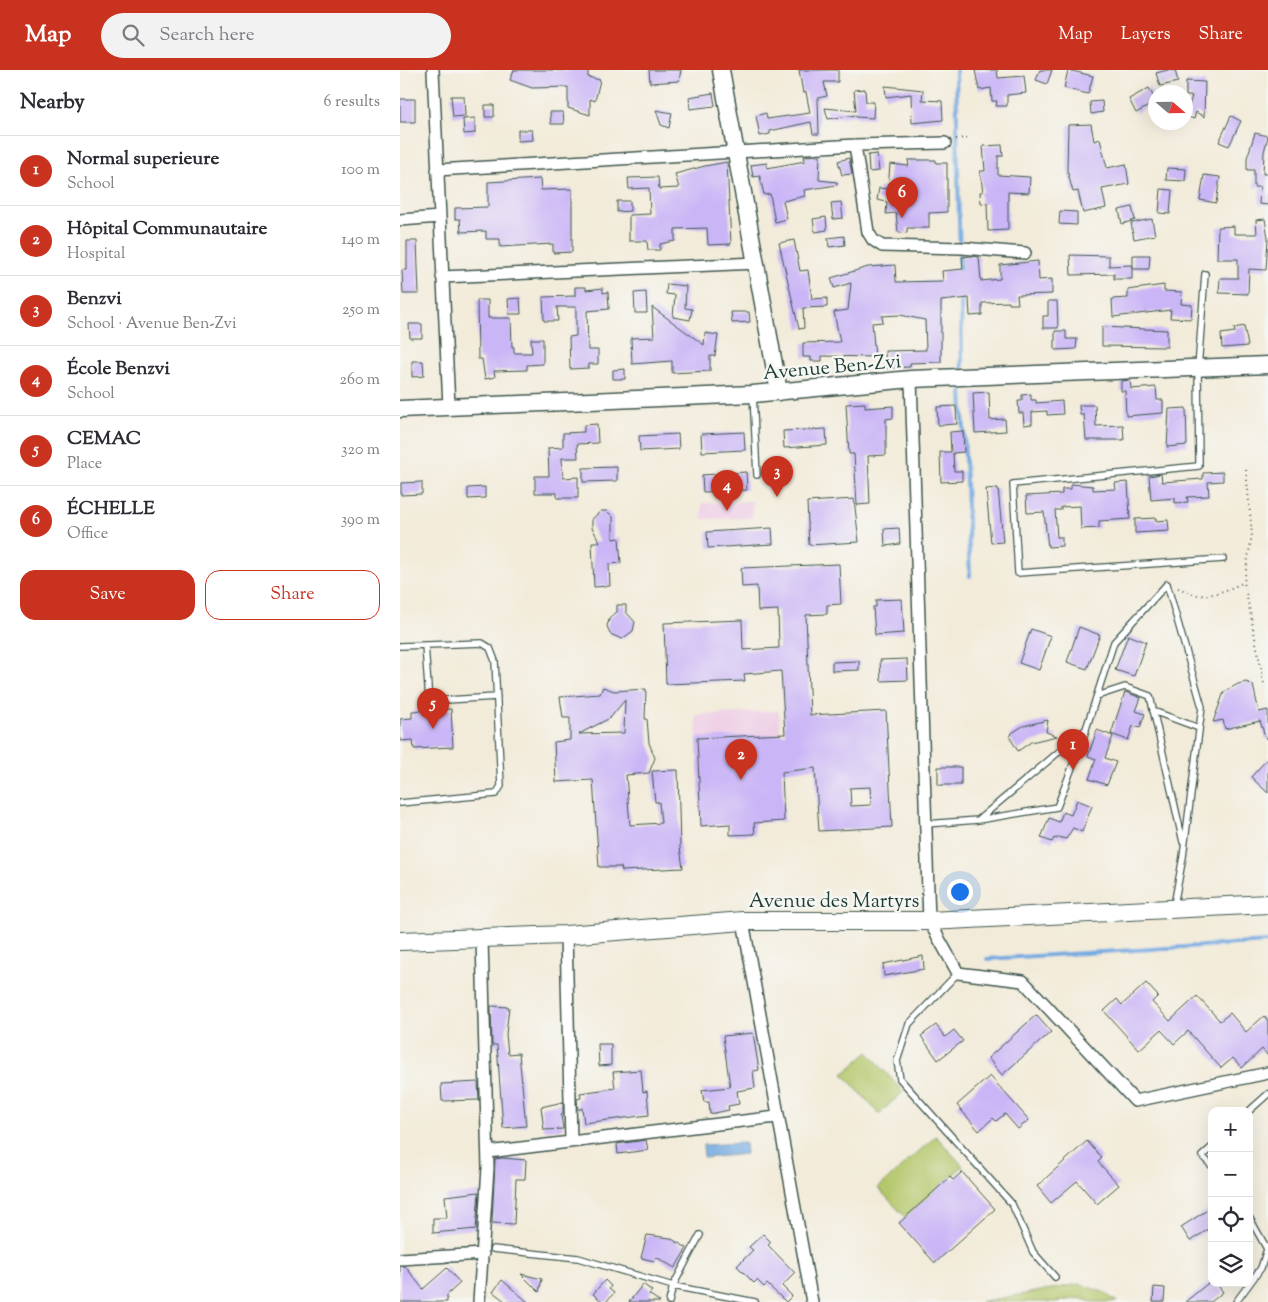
<!DOCTYPE html>
<html lang="en">
<head>
<meta charset="utf-8">
<style>
  :root { --surface:#fff; --page:#f2f2f3; --text:#2b2b33; --muted:#7c7c81; --line:#e1e1e2; --accent:#c8321e }
  body { margin:0; font-family:"Sorts Mill Goudy",serif; background:var(--page); color:var(--text) }
  .controls { position:absolute; right:15px; bottom:15px; display:grid; overflow:hidden; border-radius:10px; box-shadow:0 5px 20px #0002 }
  .controls button { width:45px; height:45px; display:grid; place-items:center; padding:0; border:0; border-bottom:1px solid var(--line); background:var(--surface); color:var(--text); font:25px sans-serif }
  .compass { position:absolute; left:748px; top:15px; width:45px; height:45px; border-radius:50%; background:var(--surface); box-shadow:0 5px 20px #0002; rotate:110deg }
  .you { position:absolute; left:559px; top:821px; width:18px; height:18px; margin:-12px; border:4px solid #fff; border-radius:50%; background:#1a73e8; box-shadow:0 0 0 8px #1a73e833 }
  .badge { display:grid; place-items:center; width:32px; height:32px; border-radius:50%; background:var(--accent); color:#fff; font-size:16px; font-weight:700 }
  .pin { position:absolute; translate:-50% -41px; filter:drop-shadow(0 1px 2px #0008) }
  .pin::after { content:''; position:absolute; top:26px; width:18px; height:15px; background:inherit; clip-path:polygon(0 0,100% 0,50% 100%) }
  .list { margin:0; padding:0; list-style:none }
  h2 { display:flex; justify-content:space-between; align-items:center; height:65px; margin:0; padding:0 20px; font-size:21px }
  h2 small { font-size:16px; font-weight:400; color:var(--muted) }
  .list li { display:grid; grid-template-columns:32px 1fr auto; gap:15px; align-items:center; box-sizing:border-box; height:70px; padding:0 20px; border-top:1px solid var(--line) }
  .list b { display:block; font-size:19px; white-space:nowrap }
  .list p { margin:0; font-size:16px; white-space:nowrap; color:var(--muted) }
  .list em { font-size:16px; font-style:normal; color:var(--muted) }
  .actions { display:flex; gap:10px; padding:15px 20px }
  .actions a { flex:1; padding:11px 0; border:1px solid var(--accent); border-radius:15px; text-align:center; font-size:18px; color:var(--accent) }
  .actions .main { background:var(--accent); color:#fff }
  .icon { flex:none; width:28px; height:28px; fill:none; stroke:currentColor; stroke-width:2; stroke-linecap:round; stroke-linejoin:round }
  .map { position:relative; flex:none; width:868px; height:1232px; overflow:hidden }
  header { display:flex; align-items:center; gap:30px; box-sizing:border-box; height:70px; padding:0 25px; background:var(--accent); color:#fff }
  header strong { font-size:24px }
  nav { display:flex; gap:28px; margin-inline-start:auto; font-size:18px }
  .search { width:350px; height:45px; background:var(--page); display:flex; align-items:center; gap:12px; box-sizing:border-box; padding:0 18px; border-radius:28px; color:var(--muted); font-size:19px }
  main { display:flex }
  aside { flex:1; background:var(--surface) }
  .map>svg:first-child { display:block }
  .built { fill:#efd0e6 }
  .green { fill:#b4c76b; stroke:#6a8250 }
  .water { fill:#72a9e1; stroke:#48738a }
  .lines { fill:none; stroke-linecap:round; stroke-linejoin:round }
  .stream { stroke:#72a9e1; stroke-width:4 }
  .building { fill:#cab6f6; fill-rule:evenodd }
  .lane-casing { stroke:#3f574d; stroke-width:8 }
  .street-casing { stroke:#3f574d; stroke-width:14 }
  .secondary-casing { stroke:#3f574d; stroke-width:19 }
  .primary-casing { stroke:#3f574d; stroke-width:20 }
  .path { stroke:#3f574d; stroke-width:2; stroke-dasharray:1 4; stroke-linecap:butt }
  .lane { stroke:#fff; stroke-width:5.5 }
  .street { stroke:#fff; stroke-width:11 }
  .secondary { stroke:#fff; stroke-width:16 }
  .primary { stroke:#fff; stroke-width:18 }
  .labels { text-anchor:middle; stroke-width:5; stroke-linejoin:round; paint-order:stroke }
  .street-label { font-size:20px; fill:#1f3d34; stroke:#f6f6f2 }
</style>
</head>
<body>
<header>
<strong>Map</strong>
<div class="search"><svg class="icon" aria-label="search" viewBox="0 0 24 24"><circle cx="10" cy="10" r="6"/><path d="M15 15l6 6"/></svg>Search here</div>
<nav><a>Map</a><a>Layers</a><a>Share</a></nav>
</header>
<main>
<aside>
<h2>Nearby<small>6 results</small></h2>
<ul class="list">
<li><span class="badge">1</span><div><b>Normal superieure</b><p>School</p></div><em>100 m</em></li>
<li><span class="badge">2</span><div><b>Hôpital Communautaire</b><p>Hospital</p></div><em>140 m</em></li>
<li><span class="badge">3</span><div><b>Benzvi</b><p>School · Avenue Ben-Zvi</p></div><em>250 m</em></li>
<li><span class="badge">4</span><div><b>École Benzvi</b><p>School</p></div><em>260 m</em></li>
<li><span class="badge">5</span><div><b>CEMAC</b><p>Place</p></div><em>320 m</em></li>
<li><span class="badge">6</span><div><b>ÉCHELLE</b><p>Office</p></div><em>390 m</em></li>
</ul>
<div class="actions"><a class="main">Save</a><a>Share</a></div>
</aside>
<div class="map">
<svg width="868" height="1232" viewBox="0 0 868 1232">
  <rect width="100%" height="100%" fill="#f6f6f2"/>
  <filter id="ink" filterUnits="userSpaceOnUse"><feTurbulence type="fractalNoise" baseFrequency=".02" numOctaves="2"/><feDisplacementMap in="SourceGraphic" scale="10" xChannelSelector="R" yChannelSelector="G"/><feConvolveMatrix kernelMatrix="1 2 1 2 8 2 1 2 1" color-interpolation-filters="sRGB"/></filter>
  <filter id="wash" filterUnits="userSpaceOnUse"><feTurbulence type="fractalNoise" baseFrequency=".0096" numOctaves="4" result="noise"/><feDisplacementMap in="SourceGraphic" scale="20" xChannelSelector="R" yChannelSelector="G"/><feGaussianBlur stdDeviation="1.12" result="paint"/><feColorMatrix in="noise" values="0 0 0 0 0 0 0 0 0 0 0 0 0 0 0 0 0 1.4 0 .05"/><feComposite in="paint" operator="in"/></filter>
  <g filter="url(#wash)">
    <rect width="100%" height="100%" fill="#f2ebd9"/>
    <path class="built" d="M352,431V448L302,449V433Z
      M379,641L384,751L355,753V764L330,765L329,754L301,756L296,645Z"/>
    <path class="green" d="M468,982L503,1022L479,1044L443,1004Z
      M536,1066L563,1096L506,1148L478,1118Z
      M679,1214L703,1222L717,1232H692L679,1228L655,1232H580Z"/>
    <path class="water" d="M345,1073L346,1084L304,1088L303,1075Z"/>
    <g class="lines">
      <path class="stream" d="M556,0L560,204
        M561,226L562,304
        M562,320L570,506
        M587,889L868,872"/>
    </g>
    <g id="blocks">
      <path class="building" d="M114,0H188V7L200,10L195,31L190,29V45L168,38V17L132,18L110,10Z
        M249,0H281L279,11L250,13Z
        M399,0H438V12H424L427,26L418,28L419,64H413L411,52L370,61V64L360,66L356,46L366,43L367,49L410,43L406,22L403,23Z
        M575,0H597L598,8L624,6L626,23L607,25V36H596L597,31H592L591,18L579,20Z
        M640,0H652L647,14L636,10Z
        M668,0L693,6L688,24L664,18Z
        M768,0H775L778,12L760,16L756,3Z
        M786,11L805,12L804,47L796,42L794,49L786,46L792,26H786Z
        M485,16L523,20L522,30L542,31L543,50L512,53L511,24L486,27Z
        M749,18L756,32L736,43L729,29Z
        M465,19L466,32H474L473,48L456,47V45L428,49L425,38L456,41L454,20Z
        M313,23L315,36L290,39L289,27Z
        M51,26H64L65,46L53,47Z
        M0,29H15V52H0Z
        M702,31L703,42L691,44L690,32Z
        M85,35H94V47H85Z
        M256,40L272,43L269,58L261,55Z
        M150,42H163L164,54H151Z
        M831,46L841,51L829,76L819,72Z
        M75,48V63L64,64L63,49Z
        M691,54L694,71L700,69L707,98L726,94L729,114L702,119L706,138L683,143L678,121L673,122L667,100L668,55Z
        M118,60H132L133,70L118,71Z
        M855,63L868,66L864,82L863,104H868V135L859,134L860,117H854V100H847V88Z
        M602,75L603,86H598V105L630,107L629,123L608,122V160L588,161L587,133L581,134L580,122H583L580,101H585L583,76Z
        M477,84L479,101L469,102L468,85Z
        M420,85L419,110L437,112V115L404,120L405,126L383,131L387,149L375,152L370,124L364,125L360,106L353,107L351,95L367,93V98L405,91L404,86Z
        M449,88L452,104L442,105L438,91Z
        M508,90H536V93H547V142L529,143V158H507V163L498,162L496,143L486,144L487,132L477,130L479,118L488,119L490,94L509,96Z
        M327,92L331,174L308,175L307,158L275,159V171L260,174V180H248L247,171H229V145L250,144L249,118L229,119L228,108L258,107L259,119L279,118L275,104L305,96Z
        M767,98L786,99L785,111L766,110Z
        M804,105L820,107L816,133L800,130Z
        M140,109L141,120L172,119V182L153,183V174L100,177V169H86V161L61,162L60,149H55V138L88,137V112Z
        M761,119L772,120L770,144L759,143Z
        M217,131H230V141L217,142Z
        M441,132L443,148L433,149L431,133Z
        M732,137L735,150L722,154L719,140Z
        M660,141L677,142V155L659,154Z
        M426,147L427,160L415,162L413,149Z
        M752,149L755,165L734,169L731,153Z
        M865,149L868,168L866,200L849,199L848,224L819,223L820,208H838V189H817L818,157L834,156V164H857L856,150Z
        M444,166L445,175L429,177L428,168Z
        M394,170L400,201L408,200L412,229L427,228V237L403,238L404,258L399,259L379,173Z
        M7,171H17L19,224H3L2,200H7Z
        M670,185L709,186V196L732,195V209H714V204L671,205Z
        M733,185H750L749,199H733Z
        M571,186L579,187L581,211L600,209V195L638,191L639,210L652,209V224L617,225L618,234H609V232L582,233V245L570,246L569,228L541,231V292L510,293V297L486,298L485,281L526,280L525,250L500,245L482,246L483,252L472,253L475,287L422,286V291H411V287H403V273L440,272L434,242L448,240L451,213L434,218L431,208L468,197L495,195L496,212L543,211L542,201L563,199L562,187Z
        M267,214L286,216L285,238L292,239L290,250L273,247L275,225L266,224Z
        M764,215V221L782,222L781,234L792,235L791,249L770,248L771,240L713,247L712,229L728,228V220Z
        M175,217H186V220L203,218V223L208,222L209,239L187,241L188,280H198V294H189V298L170,299L169,267L176,266V237H157L158,251H144L143,227L175,226Z
        M246,222L247,243H235L234,223Z
        M120,228L121,244H109L108,229Z
        M77,230H88V248H111L112,277H114V283H132L131,269H143V294L127,295V300L94,301L95,307L85,309L82,289H78Z
        M648,231H657L658,258H643V246H648Z
        M252,237L304,275L305,263L318,265L315,286H310V301L272,303V291L232,294L231,268L254,267Z
        M331,242H349L350,252L332,253Z
        M9,254H22V268H10Z
        M844,256L848,276L822,278L821,264L835,262L834,258Z
        M702,257L767,260V277L702,276Z
        M655,261H666V269H677L676,279L655,280Z
        M12,291H23L24,306L12,307Z
        M225,299V309H213V300Z
        M730,310L731,319L756,317L757,330H763V343L726,346L725,321H721V311Z
        M589,322L590,350L605,349L606,361L575,363L573,323Z
        M631,324V330H636V333L662,331L663,344L647,345V341L632,342V354L624,355L623,343H619L618,331H622V325Z
        M465,333V338L493,336V348L486,349V385L468,386L470,434L457,435L454,384H449L446,334Z
        M679,335H695L696,356L723,355L724,370H686L684,345H680Z
        M556,336L557,354L538,355L537,337Z
        M786,338L787,375L767,377L769,339Z
        M197,354L198,373L177,374L178,388H162L163,408L178,407V428H157V423H135V406H149L148,378L163,377V363L184,362V355Z
        M426,359L427,375L384,378L383,361Z
        M563,361L564,382L553,383L554,401H562V411L541,412L540,382H551L550,362Z
        M344,362L345,380L302,382L301,364Z
        M278,364L279,379L240,381L239,366Z
        M217,397V411L183,412V398Z
        M346,402L347,420L303,422L302,405Z
        M823,402V411L808,412L809,426L787,427L788,432L775,433V428L751,430L749,406L761,404L762,412L803,409V403Z
        M22,412V424L1,425V413Z
        M728,412L730,449L699,451V458L681,459L680,436L661,437V440H655L657,467H662V476L648,477L644,442L627,443L626,426L662,424V419H671V414L693,416V420L716,419L715,413Z
        M85,417V428L68,429V418Z
        M598,418L603,472L591,473L586,419Z
        M454,429L459,472L409,475L407,432Z
        M201,441H207L213,447V469L219,468L221,493L209,494L210,516L194,517L192,472H200L192,458V449Z
        M756,448V451L768,450L769,461L735,463V449Z
        M372,458L373,474L308,478L307,462Z
        M499,458L500,474L485,476L484,459Z
        M439,494L441,534L427,535V544L406,545L410,645L486,641L492,757L419,761L415,698L382,702L384,751L354,753L355,764L330,765V754L301,756L297,668L385,664L381,601L344,604L345,611L266,614L264,553L342,550L343,580L379,578L378,540L358,541L357,516L342,517L341,498ZM470,717L471,735L451,736L450,718Z
        M502,529L504,563L475,565L473,537H476V530Z
        M217,535H226V542L235,552L233,561L222,569L210,564L207,556L210,547L217,542Z
        M679,557L700,565L687,599L667,592Z
        M631,559L651,566L639,600L619,593Z
        M728,565L746,572L734,606L715,600Z
        M507,589L508,610L481,611L480,590Z
        M459,591V600L432,601V592Z
        M846,612L853,615L859,642L868,640V669H866L860,651L825,659L823,650L813,652L824,622L838,614Z
        M203,617L214,621L246,619L245,649H247L249,673L255,688L249,703L226,705L230,755L261,753L259,732H255L252,701L278,700L280,777L283,798L222,801L221,797H199L193,710L156,712L154,672L170,670V648H163L160,627L200,624ZM225,630L224,663L179,664L210,648Z
        M725,622L741,628L736,641L745,644L740,658L733,656L728,670L711,664Z
        M51,639L53,677L14,679L13,670L0,671V649L12,648V641Z
        M648,650L646,662L657,666L631,672L618,681L609,666L612,663L623,656Z
        M697,660L713,666L705,688L716,692L707,715L689,709L696,689L688,686Z
        M868,688V723L851,707Z
        M538,697H561V715H538Z
        M677,730L692,736L682,762L673,758L666,769L658,767L657,769L654,768L652,772L641,768L649,748L659,752L663,742L671,745Z
        M523,886L524,899L484,906L483,894Z
        M746,913L758,926L752,932L770,951L797,926L820,951L830,943L846,962L864,946L868,951V986L862,979L842,998L833,988L821,998L788,961L774,974L761,960L739,980L704,941L717,929L722,935Z
        M91,936L109,937L106,964L108,984L119,983L126,1056L103,1058L97,975H92Z
        M636,945L651,962L602,1005L588,988Z
        M536,955L545,967L554,960L563,971L538,990L521,966Z
        M353,963L359,1000L353,1001L355,1018L337,1021L339,1034L328,1036L329,1040L310,1044L309,1032H304L302,1020L330,1017L323,966Z
        M198,974H211V995L199,996Z
        M241,1000L243,1022L247,1021L249,1045L184,1053L182,1038L178,1040L177,1029L181,1028L180,1023L215,1018L213,1002Z
        M590,1006L629,1050L618,1059L605,1044L596,1051L593,1048L579,1061L557,1035Z
        M78,1012L79,1030L42,1031L41,1014Z
        M163,1032V1044L161,1045L163,1059L144,1060L141,1037Z
        M246,1070L248,1080L218,1084L217,1074Z
        M687,1071L702,1088L698,1092L719,1115L697,1134L677,1111L651,1133L637,1116Z
        M102,1088L126,1090L125,1109H116L114,1154L92,1153L95,1089Z
        M562,1102L595,1139L535,1193L499,1153L550,1107L553,1110Z
        M79,1122L76,1159L33,1163V1148H47L45,1126Z
        M812,1137V1157L790,1171L781,1157Z
        M363,1164L371,1172L368,1175L395,1203L382,1216L392,1226L386,1232L367,1214L364,1217L357,1210L354,1213L337,1196L353,1180L349,1177Z
        M247,1165L270,1168L287,1178L275,1198L256,1187L255,1191L241,1188Z
        M0,1196H5L23,1219L47,1198L60,1213L47,1225V1232H0Z
        M121,1204L142,1209L139,1222Z
        M102,1210L128,1232H106L93,1222Z
        M205,1210L211,1216L209,1219L214,1223L206,1232H203L193,1224Z
        M812,1210V1213H816L823,1222L811,1232H785Z
        M243,1214L252,1221L249,1224L260,1232H229Z
        M754,1217L765,1218L764,1232H753Z"/>
    </g>
  </g>
  <g filter="url(#ink)">
    <use href="#blocks" fill-opacity="0" stroke="#3f574d" stroke-width="1"/>
    <g class="lines">
      <g class="lane-casing">
        <path id="lane" d="M805,204L798,298L799,396L613,414L618,503L823,489
          M353,324L357,405
          M767,514L802,637L783,787L774,835
          M25,575L29,631L97,627
          M0,576L82,573L90,578L95,591L101,716L96,724L0,733
          M697,626L725,617L750,626L783,772
          M753,641L799,658
          M578,750L657,737L686,661
          M526,754L578,750L686,659L714,572L767,514
          M558,903L509,954L497,991L500,1009L612,1134L633,1182L655,1207
          M849,1041L868,1024
          M812,1077L802,1086L812,1096
          M93,1179L178,1188L273,1216L355,1232
          M269,1232L273,1216L300,1165
          M836,1232L861,1198L867,1179L849,1147"/>
      </g>
      <g class="street-casing">
        <path id="street" d="M33,0L49,336
          M455,75L468,162L473,170L482,176L562,178L625,183
          M37,100L455,75L545,73
          M0,150L40,147
          M42,207L357,193
          M511,309L529,851L558,903L623,911L735,1031L868,1003
          M343,851L412,1232
          M166,865L171,1071
          M88,1082L376,1047
          M0,1189L83,1184
          M79,1232L88,1098L82,869"/>
      </g>
      <g class="secondary-casing">
        <path id="secondary" d="M321,0L379,322
          M0,339L353,324L511,309L868,295"/>
      </g>
      <g class="primary-casing">
        <path id="primary" d="M0,871L166,865L343,851H529L868,834"/>
      </g>
      <path class="path" d="M556,69L569,68
        M846,400L852,464L844,512L864,613
        M778,518C784,520 791,524 798,525C812,527 832,518 844,512"/>
      <use href="#lane" class="lane"/>
      <use href="#street" class="street"/>
      <use href="#secondary" class="secondary"/>
      <use href="#primary" class="primary"/>
    </g>
  </g>
  <g class="labels">
    <g class="street-label">
      <text transform="translate(432 296) rotate(-5)" y="7">Avenue Ben-Zvi</text>
      <text x="434" y="837">Avenue des Martyrs</text>
    </g>
  </g>
</svg>
<div class="controls">
<button>+</button>
<button>−</button>
<button><svg class="icon" aria-label="locate" viewBox="0 0 24 24"><circle cx="12" cy="12" r="6"/><path d="M12 2v4M12 18v4M2 12h4M18 12h4"/></svg></button>
<button><svg class="icon" aria-label="layers" viewBox="0 0 24 24"><path d="M12 4l9 5-9 5-9-5zM3 14l9 5 9-5"/></svg></button>
</div>
<svg class="compass" viewBox="-18 -18 36 36"><path d="M0-13l5 13h-10z" fill="#e53935"/><path d="M0 13l5-13h-10z" fill="#7c7c81"/></svg>
<div class="you"></div>
<div class="pin badge" style="left:673px;top:700px">1</div>
<div class="pin badge" style="left:341px;top:710px">2</div>
<div class="pin badge" style="left:377px;top:427px">3</div>
<div class="pin badge" style="left:327px;top:441px">4</div>
<div class="pin badge" style="left:33px;top:659px">5</div>
<div class="pin badge" style="left:502px;top:148px">6</div>
</div>
</main>
</body>
</html>
